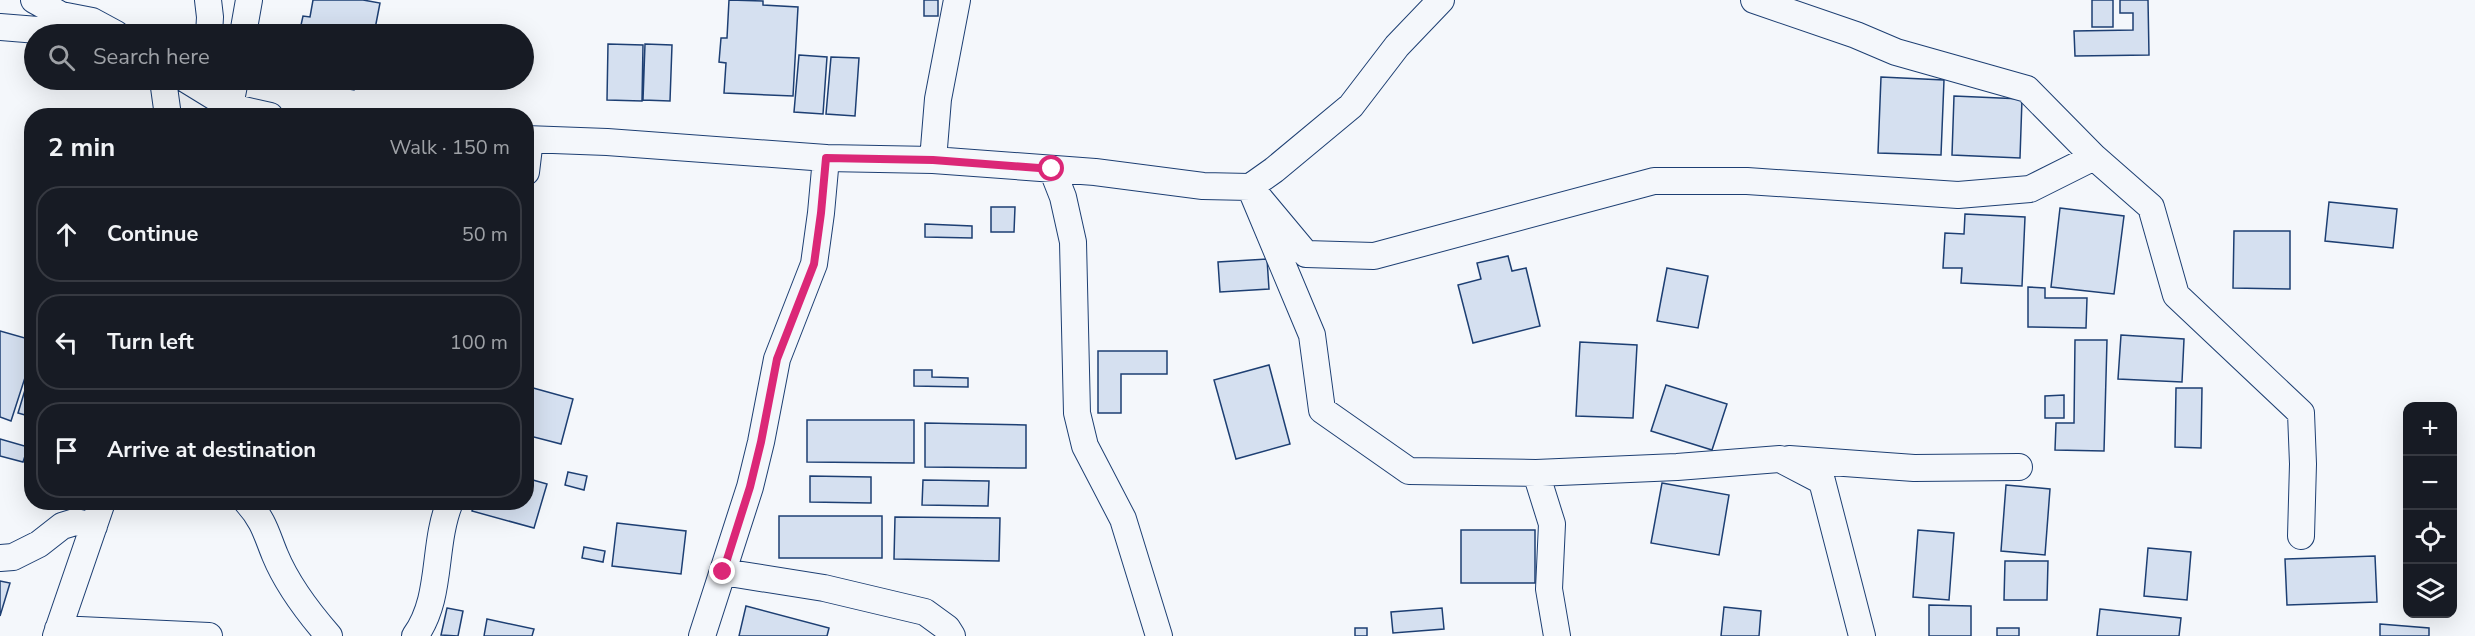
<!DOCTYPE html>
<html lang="en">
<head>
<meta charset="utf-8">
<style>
  :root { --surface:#171b24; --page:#20242c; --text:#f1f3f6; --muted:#9ea1a6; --line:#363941 }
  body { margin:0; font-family:"Nunito Sans",sans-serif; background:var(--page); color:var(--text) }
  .controls { position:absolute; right:18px; bottom:18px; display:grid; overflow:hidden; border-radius:12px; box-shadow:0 6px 24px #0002 }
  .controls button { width:54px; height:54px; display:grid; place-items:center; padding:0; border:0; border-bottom:2px solid var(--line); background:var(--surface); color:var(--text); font:30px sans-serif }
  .stop { position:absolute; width:18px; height:18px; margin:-14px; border:4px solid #db2777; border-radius:50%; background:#fff }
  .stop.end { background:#db2777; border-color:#fff; box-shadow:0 2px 6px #0008 }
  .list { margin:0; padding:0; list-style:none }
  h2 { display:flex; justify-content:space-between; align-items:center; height:78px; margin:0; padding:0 24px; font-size:26px }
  h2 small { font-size:20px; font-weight:400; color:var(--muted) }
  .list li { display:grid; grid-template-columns:39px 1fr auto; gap:18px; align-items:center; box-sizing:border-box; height:96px; margin:0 12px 12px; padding:0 12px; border:2px solid var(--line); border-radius:24px }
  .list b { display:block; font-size:22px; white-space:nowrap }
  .list em { font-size:20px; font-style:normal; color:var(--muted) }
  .icon { flex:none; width:33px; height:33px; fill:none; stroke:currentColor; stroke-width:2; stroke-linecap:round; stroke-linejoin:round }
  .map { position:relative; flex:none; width:2475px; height:636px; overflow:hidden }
  .search { position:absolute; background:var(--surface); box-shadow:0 6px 24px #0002; left:24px; top:24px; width:510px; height:66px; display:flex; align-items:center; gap:15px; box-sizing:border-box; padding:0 21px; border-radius:33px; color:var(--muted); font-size:22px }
  .panel { position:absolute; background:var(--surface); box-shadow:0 6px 24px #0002; left:24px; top:108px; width:510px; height:402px; border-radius:24px }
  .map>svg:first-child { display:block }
  .building { fill:#d5e0f0; stroke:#1d3f73; stroke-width:1.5 }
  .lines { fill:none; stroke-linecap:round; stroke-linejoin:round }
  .minor-casing { stroke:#1d3f73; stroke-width:28 }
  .minor { stroke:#f4f7fb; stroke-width:26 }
  .route { stroke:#db2777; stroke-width:8 }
</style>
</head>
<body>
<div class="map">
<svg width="2475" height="636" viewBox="0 0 2475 636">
  <rect width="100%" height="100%" fill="#f4f7fb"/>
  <path class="building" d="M313,0H363L380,3L374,34H299L303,16L310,17Z
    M729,0L763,1V5L798,7L793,96L724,93L726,63L719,62L721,38H727Z
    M924,0H938V16H924Z
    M2092,0H2113V27H2092Z
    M2120,0H2148L2149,55L2075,56L2074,31L2133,30V13H2120Z
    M608,44L643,45L642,101L607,100Z
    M645,44L672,45L670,101L643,100Z
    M799,55L827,57L823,114L794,112Z
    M831,57L859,58L855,116L826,114Z
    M1881,77L1944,80L1941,155L1878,153Z
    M297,80H356L354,90Z
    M1954,96L2022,99L2020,158L1952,155Z
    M2329,202L2397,209L2393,248L2325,241Z
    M991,207H1015L1014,232H991Z
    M2060,208L2124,216L2114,294L2051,287Z
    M1965,214L2025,217L2022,286L1961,283L1962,268H1943L1945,233L1964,234Z
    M925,224L972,226V238L925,237Z
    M2234,231H2290V289L2233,288Z
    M1508,256L1512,271L1526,268L1540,326L1473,343L1458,285L1481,279L1477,263Z
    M1267,259L1269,289L1220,292L1218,262Z
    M1667,268L1708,276L1698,328L1657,321Z
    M2028,287L2045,288V298H2087L2086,328L2028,327Z
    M0,331L32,340V356L11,421L0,417Z
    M2121,335L2184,339L2182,382L2118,379Z
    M2075,340H2107L2104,451L2055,450L2056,423H2074Z
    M1580,342L1637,345L1633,418L1576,416Z
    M1098,351H1167V374H1121V413H1098Z
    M1269,365L1290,444L1236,459L1214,380Z
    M32,367V417L18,413Z
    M914,370H932V377L968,378V387L914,386Z
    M1666,385L1727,404L1712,450L1651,431Z
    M526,386L573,399L561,444L526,435Z
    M2176,388H2202L2201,448L2175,447Z
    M2064,395V418H2045V396Z
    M807,420H914V463L807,462Z
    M925,423L1026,425V468L925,467Z
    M0,439L28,447L23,462L0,456Z
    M568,472L587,476L584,490L565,485Z
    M810,476L871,477V503L810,502Z
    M526,478L547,484L534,528L472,511L474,502H526Z
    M923,480L989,481L988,506L922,505Z
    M1662,483L1729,495L1719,555L1651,543Z
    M2006,485L2050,489L2045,555L2001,551Z
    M779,516H882V558H779Z
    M895,517L1000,518L999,561L894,559Z
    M617,523L686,531L681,574L612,566Z
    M1461,530H1535V583H1461Z
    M1918,530L1954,533L1949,600L1913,597Z
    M584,547L605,551L603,562L582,558Z
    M2148,548L2191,552L2187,600L2144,596Z
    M2375,556L2377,602L2287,605L2285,559Z
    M2005,561H2048L2047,600H2004Z
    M0,581L10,583L0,616Z
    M1929,605L1971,606V636H1929Z
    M746,606L829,628L827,636H739Z
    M1724,607L1761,611L1759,636H1721Z
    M447,608L463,611L458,636L441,635Z
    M1442,608L1444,629L1393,633L1391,612Z
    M2100,609L2181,618L2179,636H2097Z
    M487,619L534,629L532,636H484Z
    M2380,624L2429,628V636H2380Z
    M1355,628H1367V636H1355Z
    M1997,628H2019V636H1997Z"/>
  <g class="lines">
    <g class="minor-casing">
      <path id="minor" d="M34,0L61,15L92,21L116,34
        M208,0L210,17L209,34
        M1754,0L1856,35L1896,52L2027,89L2094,157
        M0,27L50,31L59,34
        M243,34L249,0
        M163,80L168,116
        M187,80L231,107L270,116
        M228,116L235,80
        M526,139L607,142L826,158L933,160L1095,172L1203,186L1250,187L1274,170L1351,106L1397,46L1441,0
        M933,160L938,99L957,0
        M1052,169L1063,197L1073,242L1077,413L1085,446L1123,519L1159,636
        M526,172L530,139
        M1789,459L1914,468L2019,467
        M1536,473L1677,467L1780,459L1822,481L1862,636
        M247,502C264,521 266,533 275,555C287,584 308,612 329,636
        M0,558L13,557L39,544L62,526L75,522L94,526
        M723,572L824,588L925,612L947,628L952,636
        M58,629L209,636
        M56,636L102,502
        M415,636C443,597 432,546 450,502
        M702,636L750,487L761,442L777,359L814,264L821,213L826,158
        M1557,636L1549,589L1552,524L1536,473L1409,471L1322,410L1312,335L1250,187L1306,254L1374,256L1654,181H1747L1958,195L2030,189L2094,157L2151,207L2176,295L2301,413L2303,464L2301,536"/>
    </g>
    <use href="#minor" class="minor"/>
  </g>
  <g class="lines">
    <path class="route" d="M723,572L750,487L761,442L777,359L814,264L821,213L826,158L933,160L1052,169"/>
  </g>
</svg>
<div class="controls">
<button>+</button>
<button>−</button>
<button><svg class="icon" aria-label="locate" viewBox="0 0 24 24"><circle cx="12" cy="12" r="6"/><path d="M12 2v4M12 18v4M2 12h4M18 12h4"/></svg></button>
<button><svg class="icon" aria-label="layers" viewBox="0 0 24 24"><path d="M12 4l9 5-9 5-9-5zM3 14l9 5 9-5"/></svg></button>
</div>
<div class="stop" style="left:1052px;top:169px"></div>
<div class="stop end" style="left:723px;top:572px"></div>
<div class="search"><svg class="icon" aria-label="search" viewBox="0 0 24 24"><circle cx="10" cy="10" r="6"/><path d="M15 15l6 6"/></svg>Search here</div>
<section class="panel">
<h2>2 min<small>Walk · 150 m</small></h2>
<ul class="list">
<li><svg class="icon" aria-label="ahead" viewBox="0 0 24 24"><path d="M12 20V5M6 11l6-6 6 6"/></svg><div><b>Continue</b></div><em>50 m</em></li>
<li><svg class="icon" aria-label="left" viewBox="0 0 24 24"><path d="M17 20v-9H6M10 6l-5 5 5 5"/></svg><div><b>Turn left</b></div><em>100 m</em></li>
<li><svg class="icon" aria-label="arrive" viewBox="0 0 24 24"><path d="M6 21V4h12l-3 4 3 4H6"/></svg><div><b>Arrive at destination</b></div></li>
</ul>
</section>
</div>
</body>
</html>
